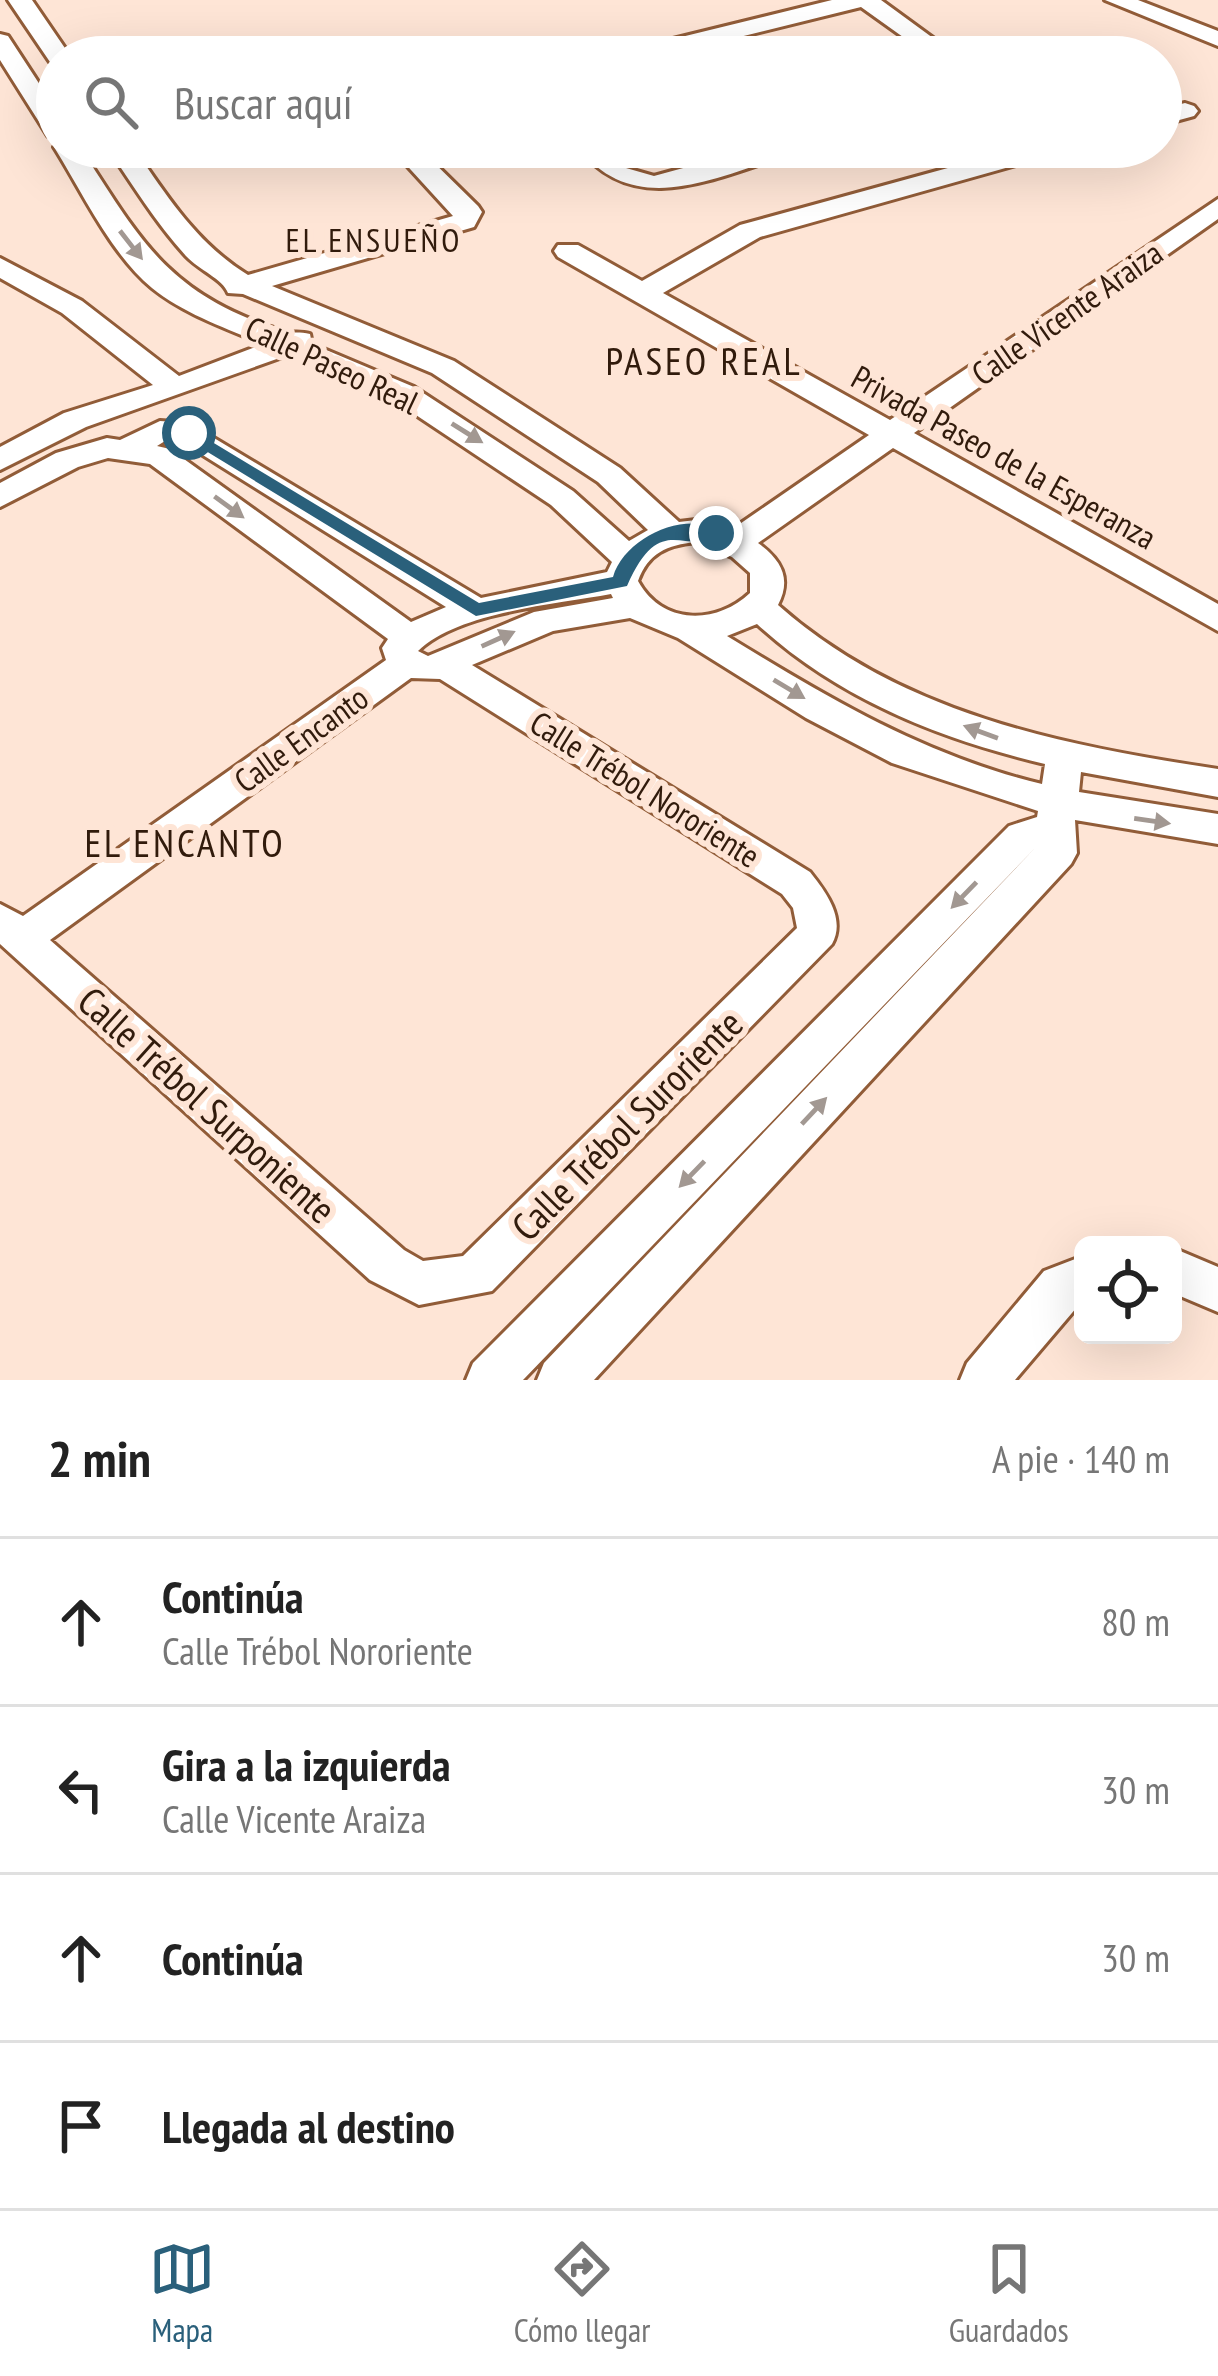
<!DOCTYPE html>
<html lang="es">
<head>
<meta charset="utf-8">
<style>
  :root { --surface:#fff; --page:#f2f2f2; --text:#222; --muted:#767676; --line:#e0e0e0; --accent:#2a607b }
  body { margin:0; font-family:"PT Sans Narrow",sans-serif; background:var(--page); color:var(--text) }
  .controls { position:absolute; right:36px; bottom:36px; display:grid; overflow:hidden; border-radius:18px; box-shadow:0 12px 48px #0002 }
  .controls button { width:108px; height:108px; display:grid; place-items:center; padding:0; border:0; border-bottom:3px solid var(--line); background:var(--surface); color:var(--text); font:60px sans-serif }
  .stop { position:absolute; width:36px; height:36px; margin:-27px; border:9px solid #2a607b; border-radius:50%; background:#fff }
  .stop.end { background:#2a607b; border-color:#fff; box-shadow:0 3px 12px #0008 }
  .list { margin:0; padding:0; list-style:none }
  h2 { display:flex; justify-content:space-between; align-items:center; height:156px; margin:0; padding:0 48px; font-size:51px }
  h2 small { font-size:39px; font-weight:400; color:var(--muted) }
  .list li { display:grid; grid-template-columns:78px 1fr auto; gap:36px; align-items:center; box-sizing:border-box; height:168px; padding:0 48px; border-top:3px solid var(--line) }
  .list b { display:block; font-size:45px; white-space:nowrap }
  .list p { margin:0; font-size:39px; white-space:nowrap; color:var(--muted) }
  .list em { font-size:39px; font-style:normal; color:var(--muted) }
  .icon { flex:none; width:66px; height:66px; fill:none; stroke:currentColor; stroke-width:2; stroke-linecap:round; stroke-linejoin:round }
  .map { position:relative; flex:none; width:1218px; height:1380px; overflow:hidden }
  .search { position:absolute; background:var(--surface); box-shadow:0 12px 48px #0002; left:36px; right:36px; top:36px; height:132px; display:flex; align-items:center; gap:30px; box-sizing:border-box; padding:0 42px; border-radius:66px; color:var(--muted); font-size:45px }
  .sheet { height:828px; background:var(--surface) }
  nav { display:flex; justify-content:space-around; align-items:center; box-sizing:border-box; height:168px; border-top:3px solid var(--line); background:var(--surface); font-size:33px; color:var(--muted) }
  nav a { display:grid; justify-items:center; gap:6px }
  nav .on { color:var(--accent) }
  .map>svg:first-child { display:block }
  .lines { fill:none; stroke-linecap:round; stroke-linejoin:round }
  .minor-casing { stroke:#915c38; stroke-width:6 }
  .minor { fill:#fff; fill-rule:evenodd }
  .oneway { fill:#a29892 }
  .route { fill:#2a607b }
  .labels { text-anchor:middle; stroke-width:12; stroke-linejoin:round; paint-order:stroke }
  .far-quarter-label { font-size:33px; letter-spacing:3px; fill:#311b0c; stroke:#fee5d6 }
  .street-label { font-size:33px; fill:#311b0c; stroke:#fee5d6 }
  .quarter-label { font-size:39px; letter-spacing:3px; fill:#311b0c; stroke:#fee5d6 }
  .near-street-label { font-size:39px; fill:#311b0c; stroke:#fee5d6 }
</style>
</head>
<body>
<div class="map">
<svg width="1218" height="1380" viewBox="0 0 1218 1380">
  <rect width="100%" height="100%" fill="#fee5d6"/>
  <g class="lines">
    <g class="minor-casing">
      <path id="minor" d="M8,0H32L71,57L50,62Z
        M832,0H881L959,57H931L861,7L658,57H617L620,52Z
        M1105,0H1138L1218,31V46Z
        M0,34L8,36L57,111V139L48,136L0,60Z
        M1185,103L1194,106L1198,111L1194,116L1161,125V109Z
        M57,143V147H80C142,243 168,294 283,331C293,334 300,331 310,334L312,344L414,387L573,491L629,541L648,530L598,482L432,373L243,294L228,293C223,279 199,270 186,256C156,223 132,184 107,147H133C167,196 196,243 248,275L453,216L390,147H418L478,206L482,212L474,227L272,286L454,361L620,468L679,522L696,520L731,530L869,435L558,257L554,251L558,245H578L642,281L740,225L1024,147H1066L1062,152L760,237L663,293L890,420L1218,199V219L914,433L1218,604V631L893,448L758,543C781,560 792,578 778,605C901,714 1060,745 1218,769V797L1081,772L1079,792L1218,814V844L1075,820L1077,853L1071,864L594,1380H537L544,1363L1036,847L523,1380H466L473,1363L1009,826L1037,817L1038,811L892,763L806,718L678,638L630,618L553,631L472,665L810,872C826,892 846,919 832,944L492,1291L419,1305L370,1280L0,944V904L23,916L386,660L382,648L388,639L150,464L108,458L78,467L0,507V483L56,453L107,438L120,440L160,421L189,423L481,598L607,572L612,562L551,505L392,399L288,355L86,427L0,470V447L64,413L153,385L62,313L0,278V258L82,301L179,376L263,344C226,328 184,314 152,288C110,253 83,193 54,147ZM165,441L182,442L446,607L411,622L170,449L157,446ZM696,542L732,557L750,573V593C716,625 662,625 638,581C648,553 667,545 696,542ZM611,594L613,598L534,612L428,656L418,651C458,612 557,604 611,594ZM757,624C837,698 939,739 1045,764L1042,784C925,756 828,698 727,636ZM411,678L440,679L782,894L793,908L797,928L463,1256L423,1261L404,1250L50,940Z
        M578,147H605L626,168L654,176L760,147H802L798,152C721,174 636,223 578,147Z
        M1173,1248L1218,1267V1312L1173,1293Z
        M1083,1256V1300L1015,1380H960L967,1363L1044,1271Z"/>
    </g>
    <use href="#minor" class="minor"/>
  </g>
  <defs><path id="oneway-solid" d="M-6-.8H1V-3.2L6.5 0L1 3.2V.8H-6Z" transform="scale(3)"/></defs>
  <g class="oneway">
    <use href="#oneway-solid" transform="translate(131 245) rotate(52)"/>
    <use href="#oneway-solid" transform="translate(467 433) rotate(32)"/>
    <use href="#oneway-solid" transform="translate(229 507) rotate(36)"/>
    <use href="#oneway-solid" transform="translate(498 639) rotate(-24)"/>
    <use href="#oneway-solid" transform="translate(789 689) rotate(31)"/>
    <use href="#oneway-solid" transform="translate(981 732) rotate(-160)"/>
    <use href="#oneway-solid" transform="translate(1152 821) rotate(8)"/>
    <use href="#oneway-solid" transform="translate(964 895) rotate(134)"/>
    <use href="#oneway-solid" transform="translate(814 1111) rotate(-47)"/>
    <use href="#oneway-solid" transform="translate(692 1174) rotate(134)"/>
  </g>
  <path class="route" d="M189,428L479,603L613,577C625,536 689,508 725,533C686,561 662,506 627,586L476,616L183,437L181,433Z"/>
  <g class="labels">
    <g class="far-quarter-label">
      <text x="374" y="252">EL ENSUEÑO</text>
    </g>
    <g class="street-label">
      <text transform="translate(1067 313) rotate(-35)" y="12">Calle Vicente Araiza</text>
      <text transform="translate(332 365) rotate(25)" y="12">Calle Paseo Real</text>
      <text transform="translate(1004 457) rotate(29)" y="12">Privada Paseo de la Esperanza</text>
      <text transform="translate(301 739) rotate(-36)" y="12">Calle Encanto</text>
      <text transform="translate(645 789) rotate(32)" y="12">Calle Trébol Nororiente</text>
    </g>
    <g class="quarter-label">
      <text x="704" y="375">PASEO REAL</text>
      <text x="185" y="857">EL ENCANTO</text>
    </g>
    <g class="near-street-label">
      <text transform="translate(207 1105) rotate(42)" y="14">Calle Trébol Surponiente</text>
      <text transform="translate(627 1125) rotate(-45)" y="14">Calle Trébol Suroriente</text>
    </g>
  </g>
</svg>
<div class="controls">
<button><svg class="icon" aria-label="locate" viewBox="0 0 24 24"><circle cx="12" cy="12" r="6"/><path d="M12 2v4M12 18v4M2 12h4M18 12h4"/></svg></button>
</div>
<div class="stop" style="left:189px;top:433px"></div>
<div class="stop end" style="left:716px;top:533px"></div>
<div class="search"><svg class="icon" aria-label="search" viewBox="0 0 24 24"><circle cx="10" cy="10" r="6"/><path d="M15 15l6 6"/></svg>Buscar aquí</div>
</div>
<section class="sheet">
<h2>2 min<small>A pie · 140 m</small></h2>
<ul class="list">
<li><svg class="icon" aria-label="ahead" viewBox="0 0 24 24"><path d="M12 20V5M6 11l6-6 6 6"/></svg><div><b>Continúa</b><p>Calle Trébol Nororiente</p></div><em>80 m</em></li>
<li><svg class="icon" aria-label="left" viewBox="0 0 24 24"><path d="M17 20v-9H6M10 6l-5 5 5 5"/></svg><div><b>Gira a la izquierda</b><p>Calle Vicente Araiza</p></div><em>30 m</em></li>
<li><svg class="icon" aria-label="ahead" viewBox="0 0 24 24"><path d="M12 20V5M6 11l6-6 6 6"/></svg><div><b>Continúa</b></div><em>30 m</em></li>
<li><svg class="icon" aria-label="arrive" viewBox="0 0 24 24"><path d="M6 21V4h12l-3 4 3 4H6"/></svg><div><b>Llegada al destino</b></div></li>
</ul>
</section>
<nav>
<a class="on"><svg class="icon" aria-label="map" viewBox="0 0 24 24"><path d="M3 6l6-2 6 2 6-2v14l-6 2-6-2-6 2zM9 4v14M15 6v14"/></svg>Mapa</a>
<a><svg class="icon" aria-label="directions" viewBox="0 0 24 24"><path d="M12 3l9 9-9 9-9-9zM9 14v-3h6M13 9l2 2-2 2"/></svg>Cómo llegar</a>
<a><svg class="icon" aria-label="saved" viewBox="0 0 24 24"><path d="M7 4h10v16l-5-4-5 4z"/></svg>Guardados</a>
</nav>
</body>
</html>
